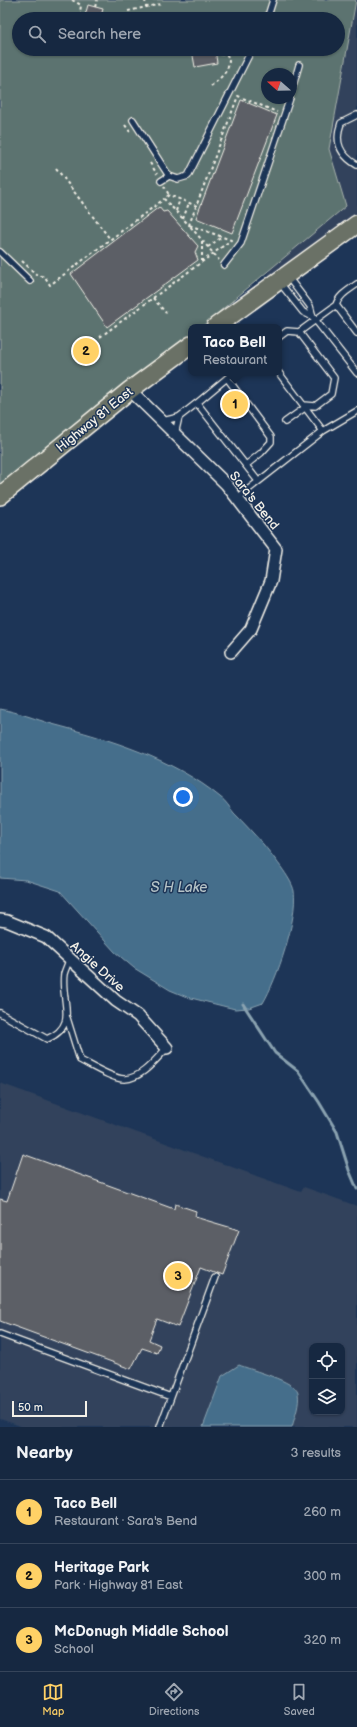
<!DOCTYPE html>
<html lang="en">
<head>
<meta charset="utf-8">
<style>
  :root { --surface:#162841; --page:#23344c; --text:#f1f3f6; --muted:#9ea6b1; --line:#35445a; --accent:#ffd166 }
  body { margin:0; font-family:"Balsamiq Sans",sans-serif; background:var(--page); color:var(--text) }
  .controls { position:absolute; right:12px; bottom:12px; display:grid; overflow:hidden; border-radius:8px; box-shadow:0 1px 3px #0004 }
  .controls button { width:36px; height:36px; display:grid; place-items:center; padding:0; border:0; border-bottom:1px solid var(--line); background:var(--surface); color:var(--text); font:20px sans-serif }
  .compass { position:absolute; left:261px; top:68px; width:36px; height:36px; border-radius:50%; background:var(--surface); box-shadow:0 1px 3px #0004; rotate:290deg }
  .scale { position:absolute; left:12px; bottom:10px; width:75px; box-sizing:border-box; padding-left:4px; border:2px solid #f4f1e8; border-top:0; font-size:11px; line-height:14px; white-space:nowrap; color:#f4f1e8; -webkit-text-stroke:3px #1d3557; paint-order:stroke }
  .you { position:absolute; left:183px; top:797px; width:14px; height:14px; margin:-10px; border:3px solid #fff; border-radius:50%; background:#1a73e8; box-shadow:0 0 0 6px #1a73e833 }
  .badge { display:grid; place-items:center; width:26px; height:26px; border-radius:50%; background:var(--accent); color:#111; font-size:13px; font-weight:700 }
  .pin { position:absolute; translate:-50% -50%; border:2px solid #fff; box-shadow:0 1px 4px #0006 }
  .popup { position:absolute; left:188px; top:324px; width:94px; height:52px; box-sizing:border-box; display:grid; place-content:center; border-radius:8px; background:var(--surface); filter:drop-shadow(0 1px 3px #0005); font-size:13px; white-space:nowrap; color:var(--muted) }
  .popup b { font-size:15px; color:var(--text) }
  .popup::after { content:''; position:absolute; left:50%; top:100%; margin-left:-8px; border:8px solid transparent; border-top-color:var(--surface) }
  .list { margin:0; padding:0; list-style:none }
  h2 { display:flex; justify-content:space-between; align-items:center; height:52px; margin:0; padding:0 16px; font-size:17px }
  h2 small { font-size:13px; font-weight:400; color:var(--muted) }
  .list li { display:grid; grid-template-columns:26px 1fr auto; gap:12px; align-items:center; box-sizing:border-box; height:64px; padding:0 16px; border-top:1px solid var(--line) }
  .list b { display:block; font-size:15px; white-space:nowrap }
  .list p { margin:0; font-size:13px; white-space:nowrap; color:var(--muted) }
  .list em { font-size:13px; font-style:normal; color:var(--muted) }
  .icon { flex:none; width:22px; height:22px; fill:none; stroke:currentColor; stroke-width:2; stroke-linecap:round; stroke-linejoin:round }
  .map { position:relative; flex:none; width:357px; height:1427px; overflow:hidden }
  .search { position:absolute; background:var(--surface); box-shadow:0 1px 3px #0004; left:12px; right:12px; top:12px; height:44px; display:flex; align-items:center; gap:10px; box-sizing:border-box; padding:0 14px; border-radius:22px; color:var(--muted); font-size:15px }
  .sheet { height:244px; background:var(--surface) }
  nav { display:flex; justify-content:space-around; align-items:center; box-sizing:border-box; height:56px; border-top:1px solid var(--line); background:var(--surface); font-size:11px; color:var(--muted) }
  nav a { display:grid; justify-items:center; gap:2px }
  nav .on { color:var(--accent) }
  .map>svg:first-child { display:block }
  .built { fill:#30425c; fill-rule:evenodd }
  .green { fill:#5c736f; stroke:#a8b2ac; fill-rule:evenodd }
  .water { fill:#446e8b; stroke:#8aa2b0 }
  .lines { fill:none; stroke-linecap:round; stroke-linejoin:round }
  .stream { stroke:#8aa2b0; stroke-width:3 }
  .building { fill:#5c5f66; stroke:#f4f1e8 }
  .service-casing { stroke:#f4f1e8; stroke-width:8 }
  .minor-casing { stroke:#f4f1e8; stroke-width:14 }
  .primary-casing { stroke:#f4f1e8; stroke-width:20 }
  .path { stroke:#f4f1e8; stroke-width:2; stroke-dasharray:3 3; stroke-linecap:butt }
  .service { stroke:#1d3557; stroke-width:5.5 }
  .minor { stroke:#1d3557; stroke-width:11 }
  .primary { stroke:#6a7166; stroke-width:17 }
  .labels { text-anchor:middle; stroke-width:3; stroke-linejoin:round; paint-order:stroke }
  .street-label { font-size:13px; fill:#f4f1e8; stroke:#1d3557 }
  .water-label { font-size:14px; font-style:italic; fill:#b6c3c7; stroke:#1d3557 }
</style>
</head>
<body>
<div class="map">
<svg width="357" height="1427" viewBox="0 0 357 1427">
  <rect width="100%" height="100%" fill="#1d3557"/>
  <filter id="ink" filterUnits="userSpaceOnUse"><feTurbulence type="fractalNoise" baseFrequency=".025" numOctaves="2"/><feDisplacementMap in="SourceGraphic" scale="8" xChannelSelector="R" yChannelSelector="G"/><feConvolveMatrix kernelMatrix="1 2 1 2 8 2 1 2 1" color-interpolation-filters="sRGB"/></filter>
  <g filter="url(#ink)">
    <path class="built" d="M339,0H357V221L262,299L326,49H338Z
      M0,1083L301,1192L304,1187L357,1206V1427H23L0,1419ZM312,1346H342V1412H312Z"/>
    <path class="green" d="M0,0H356L329,149L346,206L201,327H191V335L0,495ZM19,19H338V49H19ZM267,74H291V98H267Z"/>
    <path class="water" d="M0,709C18,712 35,719 52,724C109,739 174,759 220,797C226,801 229,807 234,813C244,823 253,833 263,844C271,854 292,879 294,891C298,919 277,979 263,1003L249,1008L235,1009L187,997L170,990L134,968L115,952L60,891L26,880L0,878Z
      M239,1365C251,1370 295,1381 298,1393C300,1404 295,1416 292,1427H203L222,1376Z"/>
    <g class="lines">
      <path class="stream" d="M243,1004L275,1053L298,1071L319,1102L337,1132L349,1170L357,1189"/>
    </g>
    <path class="building" d="M88,5L103,9L100,19H84Z
      M197,49H215L217,63L195,67L192,50Z
      M241,100L277,115L232,233L196,218Z
      M159,207L163,212L167,211L198,246L195,252L198,260L107,327L71,274Z
      M23,1154L174,1209L175,1204L196,1211L195,1217L239,1230L222,1275L201,1267L178,1327L157,1319L149,1340L160,1345L157,1353L142,1348L131,1369L0,1321V1199L7,1201Z"/>
    <g class="lines">
      <g class="service-casing">
        <path id="service" d="M267,19L273,0
          M291,93L299,65
          M357,115L341,123C334,142 340,155 357,165
          M133,120L169,176
          M161,181L169,176L178,179L188,176L252,49
          M0,252L30,281
          M224,265L241,243L290,98
          M288,277L310,306L313,317L357,373
          M280,283L303,312L313,317
          M357,284C349,290 339,295 336,305L357,333
          M299,332L334,378L331,394L315,406L304,405
          M279,337L287,331L299,332L336,305
          M279,373L323,431
          M227,378L271,437V442L261,453L246,465
          M197,403L233,373
          M163,421L179,417L197,403L258,481
          M285,422L306,407
          M175,434L179,417
          M238,500L245,492L323,431L357,411
          M0,1013L47,1039C80,1025 60,1001 64,974C65,970 68,964 69,960
          M67,1018L80,1060C90,1065 115,1080 125,1079C142,1078 156,1059 167,1048
          M0,1334L171,1397
          M160,1427L215,1277"/>
      </g>
      <g class="minor-casing">
        <path id="minor" d="M130,390L226,484L276,549L271,581L251,629L231,652
          M0,920L7,921L46,937L116,1001L138,1016L167,1048"/>
      </g>
      <g class="primary-casing">
        <path id="primary" d="M215,327L357,224
          M0,496L130,390L191,345"/>
      </g>
      <path class="path" d="M72,0L81,5L80,13
        M145,0L146,7
        M95,7L97,0
        M128,11L161,4
        M211,86C220,79 234,67 227,55L216,54
        M125,125L130,132
        M150,163L157,174
        M56,168L110,239
        M164,186L169,195
        M197,206L169,195L164,199L189,225L238,96L277,112
        M176,211L180,199
        M183,219L189,203
        M202,241V262
        M208,247L222,237
        M22,261L37,275L45,277L50,285L164,199
        M153,298L166,313
        M100,337L214,253L231,240L189,225L219,260"/>
      <use href="#service" class="service"/>
      <use href="#minor" class="minor"/>
      <use href="#primary" class="primary"/>
    </g>
  </g>
  <g class="labels">
    <g class="street-label">
      <text transform="translate(94 419) rotate(-39)" y="5">Highway 81 East</text>
      <text transform="translate(255 500) rotate(51)" y="5">Sara's Bend</text>
      <text transform="translate(98 966) rotate(42)" y="5">Angie Drive</text>
    </g>
    <g class="water-label">
      <text x="179" y="892">S H Lake</text>
    </g>
  </g>
</svg>
<div class="controls">
<button><svg class="icon" aria-label="locate" viewBox="0 0 24 24"><circle cx="12" cy="12" r="6"/><path d="M12 2v4M12 18v4M2 12h4M18 12h4"/></svg></button>
<button><svg class="icon" aria-label="layers" viewBox="0 0 24 24"><path d="M12 4l9 5-9 5-9-5zM3 14l9 5 9-5"/></svg></button>
</div>
<svg class="compass" viewBox="-18 -18 36 36"><path d="M0-13l5 13h-10z" fill="#e53935"/><path d="M0 13l5-13h-10z" fill="#9ea6b1"/></svg>
<div class="scale">50 m</div>
<div class="you"></div>
<div class="pin badge" style="left:235px;top:404px">1</div>
<div class="popup"><b>Taco Bell</b>Restaurant</div>
<div class="pin badge" style="left:86px;top:351px">2</div>
<div class="pin badge" style="left:178px;top:1276px">3</div>
<div class="search"><svg class="icon" aria-label="search" viewBox="0 0 24 24"><circle cx="10" cy="10" r="6"/><path d="M15 15l6 6"/></svg>Search here</div>
</div>
<section class="sheet">
<h2>Nearby<small>3 results</small></h2>
<ul class="list">
<li><span class="badge">1</span><div><b>Taco Bell</b><p>Restaurant · Sara's Bend</p></div><em>260 m</em></li>
<li><span class="badge">2</span><div><b>Heritage Park</b><p>Park · Highway 81 East</p></div><em>300 m</em></li>
<li><span class="badge">3</span><div><b>McDonugh Middle School</b><p>School</p></div><em>320 m</em></li>
</ul>
</section>
<nav>
<a class="on"><svg class="icon" aria-label="map" viewBox="0 0 24 24"><path d="M3 6l6-2 6 2 6-2v14l-6 2-6-2-6 2zM9 4v14M15 6v14"/></svg>Map</a>
<a><svg class="icon" aria-label="directions" viewBox="0 0 24 24"><path d="M12 3l9 9-9 9-9-9zM9 14v-3h6M13 9l2 2-2 2"/></svg>Directions</a>
<a><svg class="icon" aria-label="saved" viewBox="0 0 24 24"><path d="M7 4h10v16l-5-4-5 4z"/></svg>Saved</a>
</nav>
</body>
</html>
